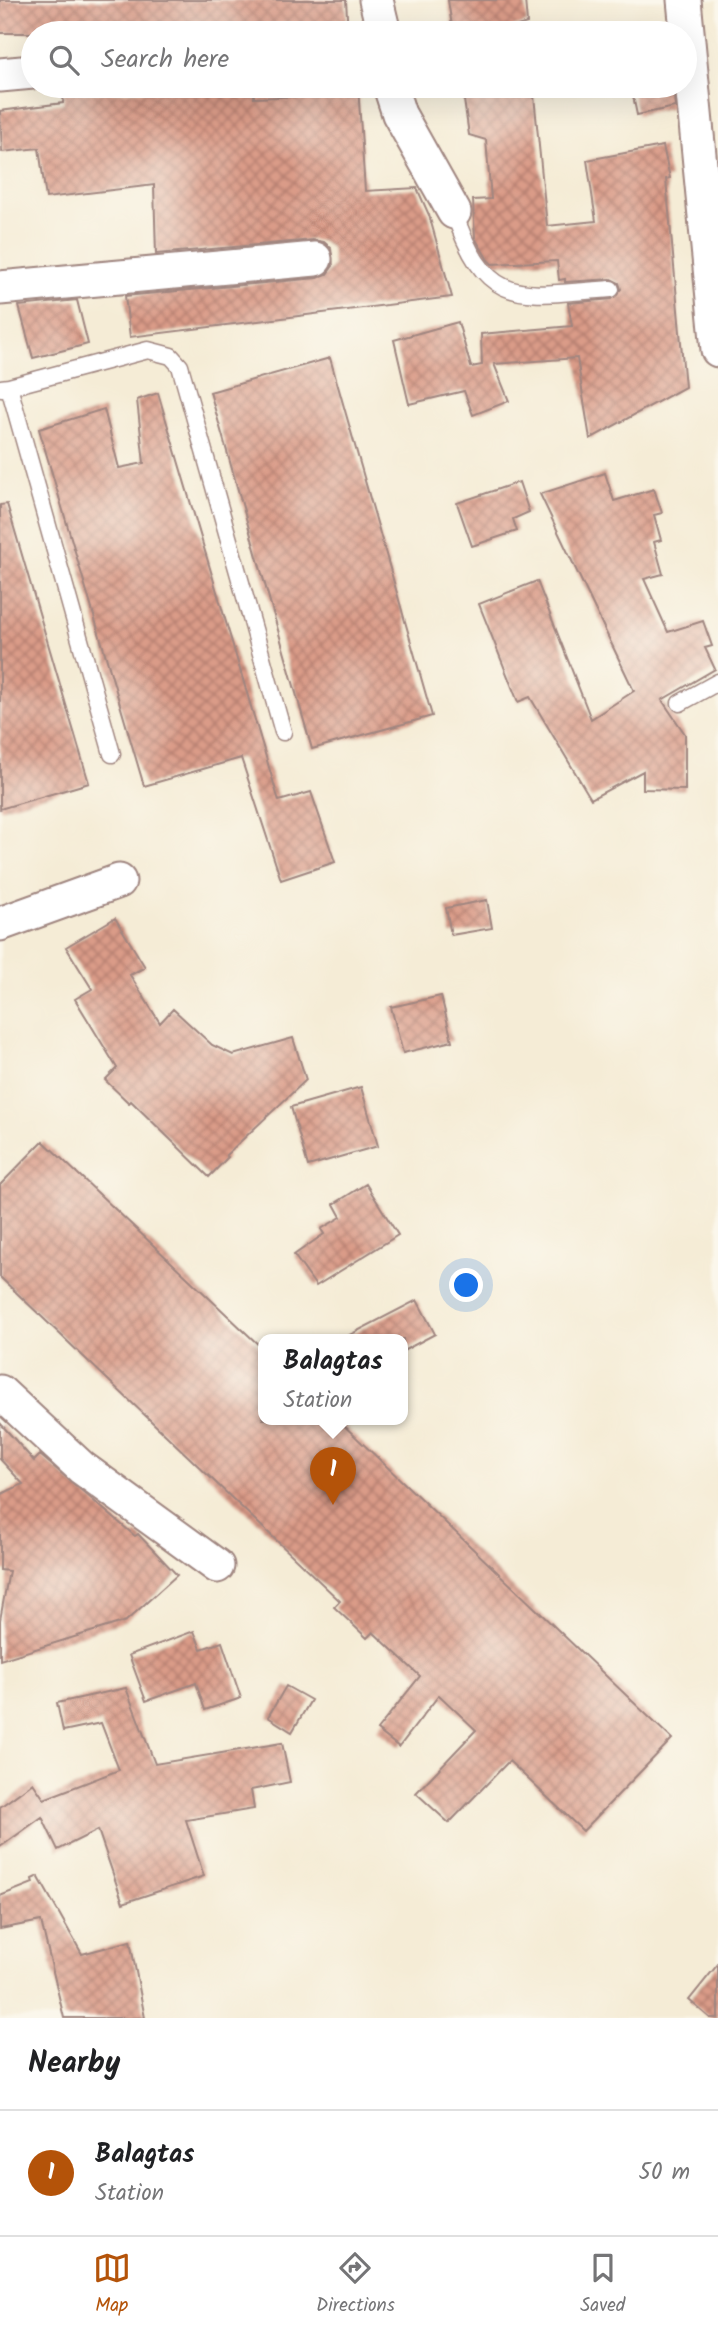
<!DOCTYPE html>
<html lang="en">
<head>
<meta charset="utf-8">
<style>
  :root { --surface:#fff; --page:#f6f6f6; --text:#202124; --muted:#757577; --line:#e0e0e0; --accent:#b45309 }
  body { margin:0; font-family:Kalam,sans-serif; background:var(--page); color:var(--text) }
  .you { position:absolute; left:467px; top:1286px; width:24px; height:24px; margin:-18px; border:5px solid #fff; border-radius:50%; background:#1a73e8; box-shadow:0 0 0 10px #1a73e833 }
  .badge { display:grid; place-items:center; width:46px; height:46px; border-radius:50%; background:var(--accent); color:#fff; font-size:23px; font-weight:700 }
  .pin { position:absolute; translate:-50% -58px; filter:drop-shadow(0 2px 4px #0008) }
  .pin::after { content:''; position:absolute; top:37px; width:24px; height:21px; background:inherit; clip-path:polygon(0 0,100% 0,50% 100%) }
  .popup { position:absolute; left:258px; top:1334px; width:150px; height:91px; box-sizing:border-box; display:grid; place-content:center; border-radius:14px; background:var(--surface); filter:drop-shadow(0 2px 5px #0005); font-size:23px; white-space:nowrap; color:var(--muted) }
  .popup b { font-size:26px; color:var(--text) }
  .popup::after { content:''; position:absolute; left:50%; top:100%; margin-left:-14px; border:14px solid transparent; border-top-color:var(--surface) }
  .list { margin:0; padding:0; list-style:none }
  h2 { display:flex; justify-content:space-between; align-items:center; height:91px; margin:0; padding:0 28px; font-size:30px }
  h2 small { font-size:23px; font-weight:400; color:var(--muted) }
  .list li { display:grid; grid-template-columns:46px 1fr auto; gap:21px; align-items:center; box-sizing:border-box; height:126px; padding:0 28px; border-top:2px solid var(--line) }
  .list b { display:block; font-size:26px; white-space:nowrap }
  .list p { margin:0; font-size:23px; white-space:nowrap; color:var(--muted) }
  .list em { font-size:23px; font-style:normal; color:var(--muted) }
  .icon { flex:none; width:38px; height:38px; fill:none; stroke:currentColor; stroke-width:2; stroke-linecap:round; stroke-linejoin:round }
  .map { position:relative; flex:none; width:718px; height:2018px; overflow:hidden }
  .search { position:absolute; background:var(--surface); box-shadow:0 7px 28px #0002; left:21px; right:21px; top:21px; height:77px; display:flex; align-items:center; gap:18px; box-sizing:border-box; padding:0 24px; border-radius:38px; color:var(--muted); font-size:26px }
  .sheet { height:217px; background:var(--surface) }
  nav { display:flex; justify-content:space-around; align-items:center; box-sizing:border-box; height:98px; border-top:2px solid var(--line); background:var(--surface); font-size:19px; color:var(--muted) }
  nav a { display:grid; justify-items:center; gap:4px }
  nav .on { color:var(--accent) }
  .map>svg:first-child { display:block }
  .building { fill:url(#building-cross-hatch) }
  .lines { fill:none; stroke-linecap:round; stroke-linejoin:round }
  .service-casing { stroke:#a08680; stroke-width:19 }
  .minor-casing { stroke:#a08680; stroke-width:37 }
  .service { stroke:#fff; stroke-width:16 }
  .minor { stroke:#fff; stroke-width:33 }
</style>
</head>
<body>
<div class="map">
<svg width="718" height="2018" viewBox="0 0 718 2018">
  <defs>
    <pattern id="building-cross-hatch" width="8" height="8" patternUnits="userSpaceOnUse" patternTransform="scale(1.75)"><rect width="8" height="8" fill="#da9b88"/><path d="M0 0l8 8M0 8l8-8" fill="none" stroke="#b37e6f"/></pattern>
  </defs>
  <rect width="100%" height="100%" fill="#fbf7ec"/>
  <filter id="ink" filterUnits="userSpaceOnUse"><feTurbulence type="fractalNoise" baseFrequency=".0143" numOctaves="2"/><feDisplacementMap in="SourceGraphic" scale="14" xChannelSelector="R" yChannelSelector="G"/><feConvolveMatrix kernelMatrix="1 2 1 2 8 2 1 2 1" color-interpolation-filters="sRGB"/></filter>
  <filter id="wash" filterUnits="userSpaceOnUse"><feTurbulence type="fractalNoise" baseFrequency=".00686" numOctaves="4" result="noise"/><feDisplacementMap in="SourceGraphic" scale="28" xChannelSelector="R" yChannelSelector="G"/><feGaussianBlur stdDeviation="1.57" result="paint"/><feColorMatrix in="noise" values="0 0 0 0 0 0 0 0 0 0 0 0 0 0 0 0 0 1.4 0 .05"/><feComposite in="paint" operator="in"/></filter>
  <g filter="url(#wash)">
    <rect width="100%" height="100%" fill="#f5ecd6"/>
    <g id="blocks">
      <path class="building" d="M0,0H346L348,33H292L291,23L198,29V33H0Z
        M448,0H525L527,23L495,33H453Z
        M220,86H254V98L304,96V86H358L365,191L417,188L429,215L452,297L130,337L125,296L317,278L327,274L333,266L331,248L324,242L313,240L156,254L154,185L46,198L39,148L2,152L0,111L63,103L64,92L95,93L220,88Z
        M462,86H533L547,226L596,221L587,160L663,146L670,178L666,179L685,387L590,439L577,358L494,364L509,401L473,415L464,391L409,404L394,340L458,322L471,367L482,365L481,334L572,326L568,303L612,299L621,289L619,283L611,279L565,282V279L559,280L557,261L492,264L488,260L475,238L473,200L491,199L486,140L469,135Z
        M655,86H673L675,107L637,115L632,91Z
        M77,300L88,344L33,358L19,306Z
        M330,358L432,716L312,749L210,392Z
        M158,393L279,801L311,792L335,862L281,880L241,758L144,786L39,429L104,409L119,468L144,463L137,400Z
        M605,473L614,501L654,489L662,513L654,515L661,540L654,542L663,574L644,579L668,632L703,621L712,646L705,648L715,669L662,700L685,734V790L643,789V771L591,799L530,697L518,702L479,604L537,581L591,719L634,691L540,494Z
        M519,482L529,512L513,519L517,531L472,546L457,503Z
        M7,504L89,783L0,809V505Z
        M487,900L492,928L451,935L446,908Z
        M115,918L145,967L130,975L160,1023L173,1009L212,1045L233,1055L293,1038L306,1080L226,1155L228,1157L209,1177L131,1101L129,1103L105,1080L117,1068L75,999L92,989L66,947Z
        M441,996L452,1041L403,1053L391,1007Z
        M361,1087L378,1146L308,1166L291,1107Z
        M43,1141L263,1349V1419H337L672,1739L583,1831L509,1761L449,1823L416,1793L476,1730L439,1695L399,1747L377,1730L420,1676L373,1632L367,1638L334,1607L340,1601L0,1277V1185Z
        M366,1184L398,1235L316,1286L294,1255L324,1234L321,1229L341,1217L334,1204Z
        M417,1300L435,1334L403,1351V1339H342Z
        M0,1423L34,1461L40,1455L135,1536L138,1534L177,1575L126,1621L0,1660V1620L9,1571L0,1570V1495L23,1484L0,1459Z
        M194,1631L201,1649L222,1642L241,1698L205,1710L196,1683L146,1701L129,1655Z
        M286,1686L311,1700L292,1732L268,1717Z
        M126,1688L155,1764L282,1743L290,1782L251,1790L254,1809L186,1820L204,1876L123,1903L98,1830L58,1850L42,1817L0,1847V1807L33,1783L44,1799L119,1770L101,1723L63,1731L57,1703Z
        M38,1876L82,1954L130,1941L145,2018H64L41,1921L0,1929V1896L33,1883L32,1879Z
        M718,1964V2018H710L689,2000Z"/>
    </g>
  </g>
  <g filter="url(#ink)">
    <use href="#blocks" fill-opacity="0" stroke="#a08680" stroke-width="2"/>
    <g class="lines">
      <g class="service-casing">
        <path id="service" d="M454,212C487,311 522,295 611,289
          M9,387L148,350L171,356L180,366L283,732
          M1,388L9,387L112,754
          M680,703L718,682"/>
      </g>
      <g class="minor-casing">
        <path id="minor" d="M376,0L384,33
          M684,0L718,350
          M0,75L33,72
          M390,86L399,114L454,212
          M0,288L315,259
          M0,924L119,881
          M0,1392L82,1468L217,1566"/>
      </g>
      <use href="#service" class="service"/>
      <use href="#minor" class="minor"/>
    </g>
  </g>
</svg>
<div class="you"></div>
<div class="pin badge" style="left:333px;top:1505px">1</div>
<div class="popup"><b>Balagtas</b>Station</div>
<div class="search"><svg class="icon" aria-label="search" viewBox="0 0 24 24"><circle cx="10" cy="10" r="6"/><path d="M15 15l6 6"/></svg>Search here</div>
</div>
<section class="sheet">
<h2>Nearby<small></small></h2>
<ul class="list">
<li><span class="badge">1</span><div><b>Balagtas</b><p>Station</p></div><em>50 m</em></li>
</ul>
</section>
<nav>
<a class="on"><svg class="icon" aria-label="map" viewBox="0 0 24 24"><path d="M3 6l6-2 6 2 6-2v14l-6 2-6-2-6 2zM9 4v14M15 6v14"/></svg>Map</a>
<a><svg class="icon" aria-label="directions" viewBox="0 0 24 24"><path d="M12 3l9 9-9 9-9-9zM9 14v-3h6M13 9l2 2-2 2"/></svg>Directions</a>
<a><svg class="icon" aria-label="saved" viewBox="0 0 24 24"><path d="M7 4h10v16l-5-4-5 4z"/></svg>Saved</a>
</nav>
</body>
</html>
